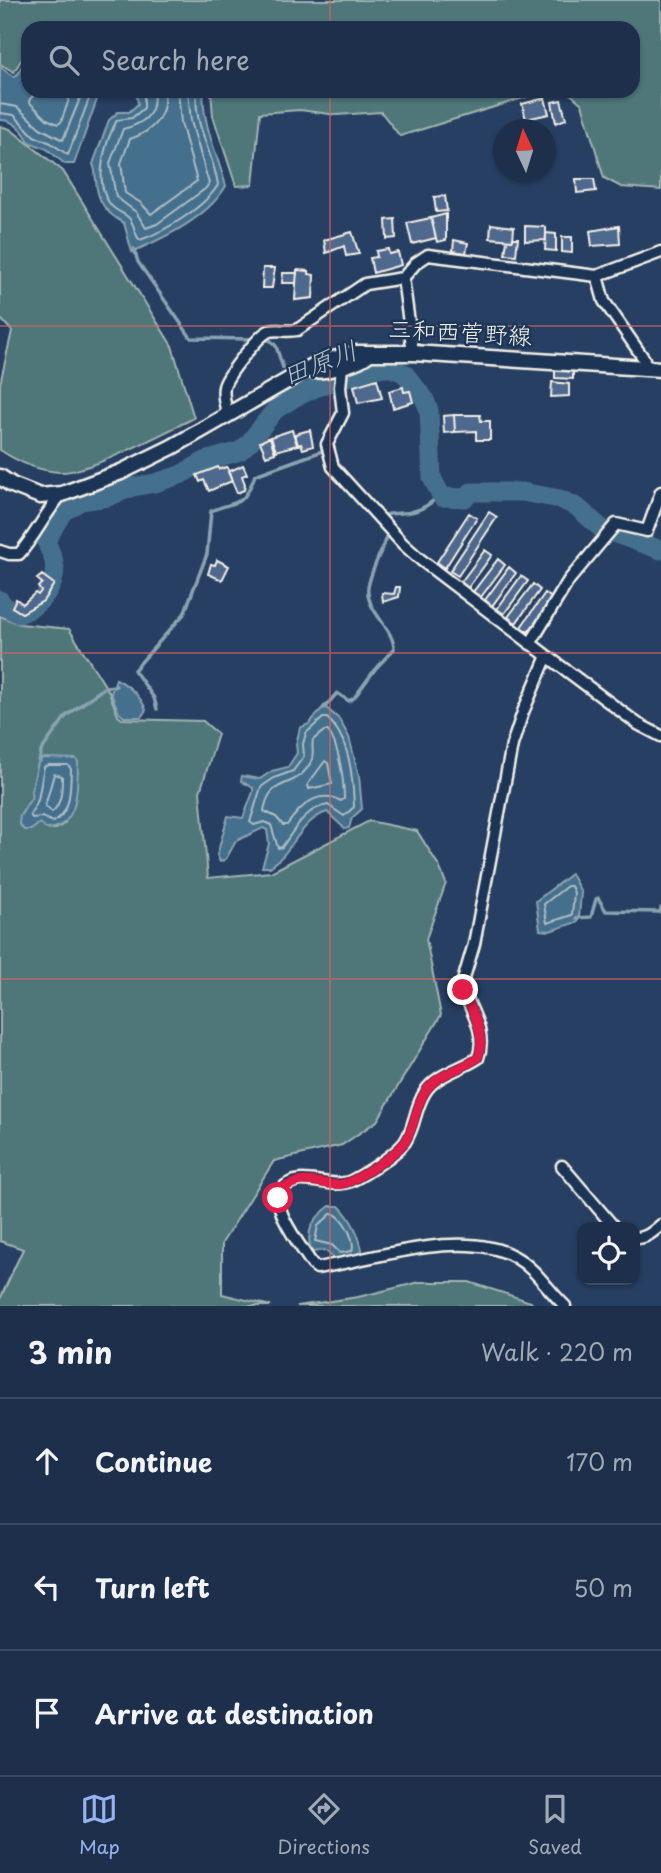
<!DOCTYPE html>
<html lang="en">
<head>
<meta charset="utf-8">
<style>
  :root { --surface:#1d2f4a; --page:#2a3b54; --text:#f1f3f6; --muted:#a0a9b5; --line:#3b4a62; --accent:#95b2f1 }
  body { margin:0; font-family:"Playpen Sans","Klee One",sans-serif; background:var(--page); color:var(--text) }
  .controls { position:absolute; right:21px; bottom:21px; display:grid; overflow:hidden; border-radius:14px; box-shadow:0 2px 5px #0004 }
  .controls button { width:63px; height:63px; display:grid; place-items:center; padding:0; border:0; border-bottom:2px solid var(--line); background:var(--surface); color:var(--text); font:35px sans-serif }
  .compass { position:absolute; left:493px; top:119px; width:63px; height:63px; border-radius:50%; background:var(--surface); box-shadow:0 2px 5px #0004; rotate:356deg }
  .stop { position:absolute; width:21px; height:21px; margin:-16px; border:5px solid #e11d48; border-radius:50%; background:#fff }
  .stop.end { background:#e11d48; border-color:#fff; box-shadow:0 2px 7px #0008 }
  .list { margin:0; padding:0; list-style:none }
  h2 { display:flex; justify-content:space-between; align-items:center; height:91px; margin:0; padding:0 28px; font-size:30px }
  h2 small { font-size:23px; font-weight:400; color:var(--muted) }
  .list li { display:grid; grid-template-columns:46px 1fr auto; gap:21px; align-items:center; box-sizing:border-box; height:126px; padding:0 28px; border-top:2px solid var(--line) }
  .list b { display:block; font-size:26px; white-space:nowrap }
  .list em { font-size:23px; font-style:normal; color:var(--muted) }
  .icon { flex:none; width:38px; height:38px; fill:none; stroke:currentColor; stroke-width:2; stroke-linecap:round; stroke-linejoin:round }
  .map { position:relative; flex:none; width:661px; height:1306px; overflow:hidden }
  .search { position:absolute; background:var(--surface); box-shadow:0 2px 5px #0004; left:21px; right:21px; top:21px; height:77px; display:flex; align-items:center; gap:18px; box-sizing:border-box; padding:0 24px; border-radius:21px; color:var(--muted); font-size:26px }
  .sheet { height:469px; background:var(--surface) }
  nav { display:flex; justify-content:space-around; align-items:center; box-sizing:border-box; height:98px; border-top:2px solid var(--line); background:var(--surface); font-size:19px; color:var(--muted) }
  nav a { display:grid; justify-items:center; gap:4px }
  nav .on { color:var(--accent) }
  .map>svg:first-child { display:block }
  .green { fill:#4f777a; stroke:#a2b4b1; stroke-width:2; fill-rule:evenodd }
  .water { fill:#456f8d; stroke:#8ba3b1; stroke-width:2 }
  .lines { fill:none; stroke-linecap:round; stroke-linejoin:round }
  .shore { stroke:#aebdc4; stroke-width:2 }
  .stream { stroke:#8ba3b1; stroke-width:3.5 }
  .river { stroke:#456f8d; stroke-width:19 }
  .building { fill:#4f678d; stroke:#f4f1e8; stroke-width:2 }
  .street-casing { stroke:#f4f1e8; stroke-width:15 }
  .secondary-casing { stroke:#f4f1e8; stroke-width:19 }
  .street { stroke:#1d3557; stroke-width:10 }
  .secondary { stroke:#1d3557; stroke-width:14 }
  .route { stroke:#e11d48; stroke-width:9 }
  .grid { fill:none; stroke:#df6462; stroke-width:2; stroke-opacity:0.55 }
  .labels { text-anchor:middle; stroke-width:5; stroke-linejoin:round; paint-order:stroke }
  .street-label { font-size:24px; fill:#f4f1e8; stroke:#1d3557 }
  .water-label { font-size:26px; font-style:italic; fill:#b7c4c8; stroke:#1d3557 }
</style>
</head>
<body>
<div class="map">
<svg width="661" height="1306" viewBox="0 0 661 1306">
  <rect width="100%" height="100%" fill="#273f62"/>
  <filter id="ink" filterUnits="userSpaceOnUse"><feTurbulence type="fractalNoise" baseFrequency=".0143" numOctaves="2"/><feDisplacementMap in="SourceGraphic" scale="14" xChannelSelector="R" yChannelSelector="G"/><feConvolveMatrix kernelMatrix="1 2 1 2 8 2 1 2 1" color-interpolation-filters="sRGB"/></filter>
  <g filter="url(#ink)">
    <path class="green" d="M0,0H661V190L621,187L604,178L582,104L567,91H633V28H28V58L23,57L14,72L0,64Z
      M211,91H546L400,136L381,112L337,115L300,110L260,113L253,185L236,186L213,116Z
      M0,126L10,129L63,171L172,346L194,418C165,432 89,473 60,472C37,471 18,462 0,450V384L12,331L0,318Z
      M0,616L20,624L69,629L109,692L118,716L122,719L203,721L218,734L200,792L208,878L271,872L369,821L417,831L439,866L446,883L426,939L441,1015L377,1121L342,1145L274,1161L222,1243V1294L271,1306H0V1299L23,1249L0,1241ZM39,759L65,823L56,829H47L40,823L36,824L20,816L32,797L31,792Z
      M420,1282H469L531,1302L534,1306H297L358,1297Z"/>
    <path class="water" d="M28,60V91H100L74,164H65L47,149L29,142C24,131 13,119 0,120V67L14,77C21,73 21,62 28,60Z
      M136,91H204C200,117 219,160 226,186C207,218 166,237 132,252L124,223C107,214 97,202 96,181C95,174 96,171 93,164L109,120L118,112H129L138,104Z
      M116,679C128,685 141,696 146,710L141,717H124L119,713L111,693Z
      M324,706L339,719L349,737L359,776L362,809L352,818L349,828L345,829L327,812C300,821 293,852 270,867H262L269,844L267,830L263,828L236,841L226,859L220,862L217,855L228,816L243,818L253,792V788L241,781L242,776L260,779L272,771L288,767L297,753L296,744L300,728L309,724Z
      M46,758L76,759L78,762C77,787 80,827 47,829L40,823L31,830H24L19,823L20,816L32,797L31,792L39,759Z
      M571,874L581,892L579,919L577,922L550,931L540,930L536,901Z
      M330,1206H339C352,1219 360,1236 363,1255L337,1261C325,1255 332,1247 313,1252L311,1250C305,1229 314,1218 330,1206Z"/>
    <g class="lines">
      <path class="shore" d="M38,91L30,99L29,102L47,119L58,124L61,122L72,91
        M144,91V108L132,118L117,120C105,142 93,182 110,204C115,211 122,212 128,217C135,223 134,235 140,240C164,232 205,207 218,185C214,155 192,122 197,91
        M153,91C157,115 143,124 123,129L110,163L116,197L136,212L146,228L157,224L205,189L209,184L191,121L188,91
        M164,91C167,116 154,131 130,139L121,163L125,193L141,203L151,214L197,181L181,123L178,91
        M0,104L17,107L40,128L63,140L83,91
        M0,113L14,115L34,136L51,143L68,155L92,91
        M323,718H327C350,738 353,778 354,807L344,816L328,805C305,808 295,829 282,847L278,848L271,825L264,822L254,825L250,822L261,787L274,778L293,771L304,756L303,744L306,733Z
        M324,731H328C339,745 344,781 344,799L341,801C317,788 300,807 287,825H283L276,817L264,811C270,774 294,793 311,762C315,754 311,747 313,740Z
        M325,761L328,763L332,784L309,789L308,784Z
        M48,765H68L71,769C70,788 72,812 53,822L42,817L32,818L30,815L38,800L44,767Z
        M54,774L62,776C62,788 62,804 52,812L45,806Z
        M567,886H571L574,893L572,915L547,923L544,904Z
        M332,1213C343,1216 356,1240 352,1251L340,1253L332,1245L315,1241L318,1226Z"/>
      <path class="stream" d="M134,249L138,262L191,338L251,339
        M264,340H270L276,346L283,368
        M290,387L294,398
        M344,391L350,376
        M577,507L589,513L621,536L661,542
        M383,516C390,513 394,514 401,513C416,513 429,506 439,495
        M324,708L337,693L349,701L354,698L376,668L394,649C394,628 365,610 368,588C370,572 382,550 388,535L374,520L376,519
        M157,709L154,698L134,670L184,614L207,554L211,511C240,499 243,508 255,475L331,448L345,416
        M40,761L41,751L66,716L105,687L116,686
        M576,918L591,917L596,899L598,898L606,911L660,912L661,908"/>
      <path class="river" d="M0,600L4,606L19,614C39,607 59,585 54,562C53,555 48,548 46,541L63,512L81,501L108,497L133,487L155,483L180,475L205,461L240,451L249,443L275,410L294,398L322,385L375,368H391L404,373L424,398L429,410L432,478L442,497L465,498L471,492H522L560,499L577,507L602,529L661,550"/>
    </g>
    <path class="building" d="M545,98L549,114L526,119L522,104Z
      M561,100L566,119L556,123L552,102Z
      M576,179H594L596,191L577,193Z
      M445,196L447,211L436,212L434,197Z
      M446,214V240L437,242L431,218Z
      M431,218L436,238L412,244L407,223Z
      M395,219L396,238L387,239L386,220Z
      M491,224L514,227L513,240L490,238Z
      M525,226L546,227V240L525,241Z
      M619,226L620,244L592,246L590,231Z
      M352,232L359,254L346,256L344,246L326,253L324,240Z
      M546,233L556,234V251L545,250Z
      M562,237H572V253L562,252Z
      M513,238H518L516,255L505,254L507,240H513Z
      M454,240L468,243L466,253L453,251Z
      M388,249L389,254L398,252L401,265L373,273L370,258L377,257L376,251Z
      M263,268H275L272,288H262Z
      M297,270L309,271V274L314,275L313,298L295,300Z
      M283,273H297L296,283H282Z
      M555,369L573,370V379L555,378Z
      M377,379L382,398L358,403L354,386Z
      M552,382L569,384V396L551,397Z
      M403,387L404,392L410,391L413,402L393,408L389,391Z
      M454,415H480L481,421H490V440H476V431L455,432Z
      M454,415L455,432L444,433L443,416Z
      M292,430L297,445L276,451L271,437Z
      M310,430L313,446L303,449L301,444L298,445L295,434Z
      M270,437L275,453L266,456L260,442Z
      M243,465L247,474L242,476L245,484L244,490L237,493L228,472Z
      M218,467L219,469L227,467L232,481L209,491L204,480L200,482L197,475Z
      M489,512L497,517L458,576L450,571Z
      M469,513L477,518L445,568L437,562Z
      M485,550L492,555L468,588L461,582Z
      M498,559L505,565L481,597L473,592Z
      M217,560L229,566L222,580L208,574L211,564L215,565Z
      M509,567L516,573L492,606L485,600Z
      M42,575L54,584L43,601L22,613L12,607L16,599L23,604L35,593L38,595L41,591L38,587L42,583L37,579Z
      M521,576L528,581L504,614L497,609Z
      M533,584L540,590L516,623L508,617Z
      M396,587H400L399,597L383,602L382,593L394,594Z
      M545,593L553,599L528,632L521,627Z"/>
    <g class="lines">
      <g class="street-casing">
        <path id="street" d="M597,276L604,301L644,359L643,367
          M403,278L413,353
          M342,368L340,387L343,413L327,444L333,467L403,544L421,560L547,656L523,712L512,745L474,944L463,981V990C472,1012 487,1034 478,1058C462,1069 436,1074 425,1092C415,1107 415,1127 405,1142C396,1154 367,1173 353,1180C331,1192 300,1168 282,1189C268,1206 303,1249 312,1264L317,1268C372,1260 464,1227 515,1257C536,1269 548,1290 565,1306
          M305,371C319,377 362,365 372,353
          M227,415C226,406 222,396 224,387C226,376 259,335 269,331C278,329 287,332 297,330L365,284L403,278L416,263L428,255L597,276L661,252
          M0,551L9,554H19C36,535 45,513 62,494
          M530,644L569,580L616,524L647,531L661,492
          M547,656L638,724L661,736
          M562,1166L614,1227
          M635,1238C645,1239 653,1232 661,1225"/>
      </g>
      <g class="secondary-casing">
        <path id="secondary" d="M0,477L12,485L40,496L62,494L121,472L172,447L318,363L357,353H413L661,369"/>
      </g>
      <use href="#street" class="street"/>
      <use href="#secondary" class="secondary"/>
    </g>
  </g>
  <g class="lines" filter="url(#ink)">
    <path class="route" d="M278,1198L282,1189C312,1169 327,1194 353,1180C367,1173 396,1154 405,1142C415,1127 415,1107 425,1092C436,1074 462,1069 478,1058C487,1034 472,1012 463,990"/>
  </g>
  <path class="grid" d="M330,0V28M330,91V1306M0,326H661M0,653H661M0,979H661"/>
  <g class="labels">
    <g class="street-label">
      <text transform="translate(460 333) rotate(3)" y="8">三和西菅野線</text>
    </g>
    <g class="water-label">
      <text transform="translate(320 363) rotate(-21)" y="9">田原川</text>
    </g>
  </g>
</svg>
<div class="controls">
<button><svg class="icon" aria-label="locate" viewBox="0 0 24 24"><circle cx="12" cy="12" r="6"/><path d="M12 2v4M12 18v4M2 12h4M18 12h4"/></svg></button>
</div>
<svg class="compass" viewBox="-18 -18 36 36"><path d="M0-13l5 13h-10z" fill="#e53935"/><path d="M0 13l5-13h-10z" fill="#a0a9b5"/></svg>
<div class="stop" style="left:278px;top:1198px"></div>
<div class="stop end" style="left:463px;top:990px"></div>
<div class="search"><svg class="icon" aria-label="search" viewBox="0 0 24 24"><circle cx="10" cy="10" r="6"/><path d="M15 15l6 6"/></svg>Search here</div>
</div>
<section class="sheet">
<h2>3 min<small>Walk · 220 m</small></h2>
<ul class="list">
<li><svg class="icon" aria-label="ahead" viewBox="0 0 24 24"><path d="M12 20V5M6 11l6-6 6 6"/></svg><div><b>Continue</b></div><em>170 m</em></li>
<li><svg class="icon" aria-label="left" viewBox="0 0 24 24"><path d="M17 20v-9H6M10 6l-5 5 5 5"/></svg><div><b>Turn left</b></div><em>50 m</em></li>
<li><svg class="icon" aria-label="arrive" viewBox="0 0 24 24"><path d="M6 21V4h12l-3 4 3 4H6"/></svg><div><b>Arrive at destination</b></div></li>
</ul>
</section>
<nav>
<a class="on"><svg class="icon" aria-label="map" viewBox="0 0 24 24"><path d="M3 6l6-2 6 2 6-2v14l-6 2-6-2-6 2zM9 4v14M15 6v14"/></svg>Map</a>
<a><svg class="icon" aria-label="directions" viewBox="0 0 24 24"><path d="M12 3l9 9-9 9-9-9zM9 14v-3h6M13 9l2 2-2 2"/></svg>Directions</a>
<a><svg class="icon" aria-label="saved" viewBox="0 0 24 24"><path d="M7 4h10v16l-5-4-5 4z"/></svg>Saved</a>
</nav>
</body>
</html>
